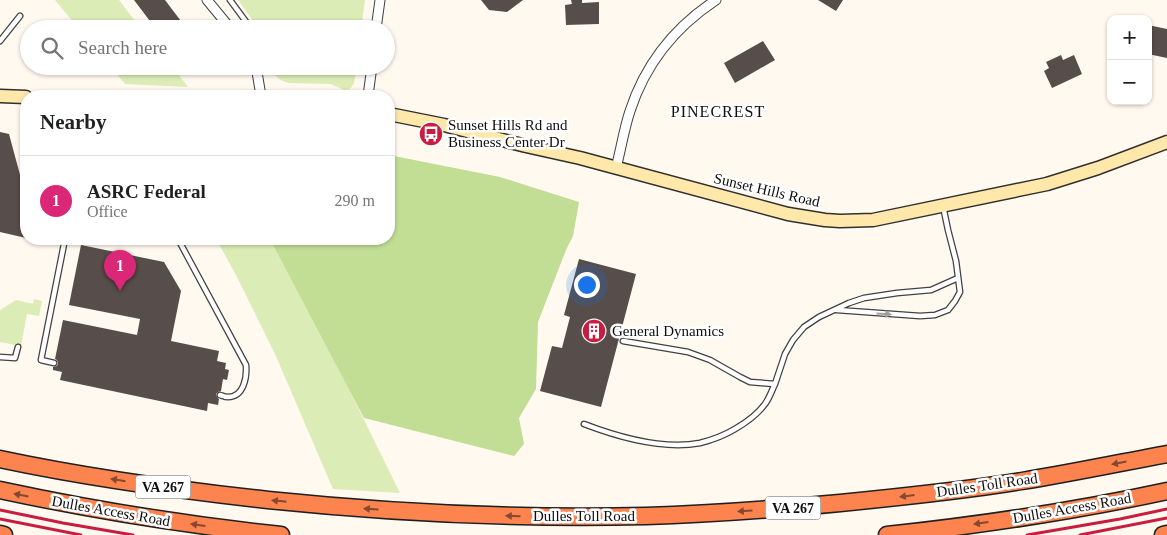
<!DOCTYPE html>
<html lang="en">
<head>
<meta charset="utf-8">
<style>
  :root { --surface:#fff; --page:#f2f2f2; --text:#202124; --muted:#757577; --line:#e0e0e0; --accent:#db2777 }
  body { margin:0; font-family:"Times New Roman",serif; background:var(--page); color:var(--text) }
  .controls { position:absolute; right:15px; top:15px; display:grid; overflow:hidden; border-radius:10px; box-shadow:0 1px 4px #0004 }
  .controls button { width:45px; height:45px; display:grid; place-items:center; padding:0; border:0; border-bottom:1px solid var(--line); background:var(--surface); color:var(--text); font:25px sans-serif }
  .you { position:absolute; left:586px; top:284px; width:18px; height:18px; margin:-12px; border:4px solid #fff; border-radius:50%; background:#1a73e8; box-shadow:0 0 0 8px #1a73e833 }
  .badge { display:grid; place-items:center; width:32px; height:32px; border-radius:50%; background:var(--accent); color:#fff; font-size:16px; font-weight:700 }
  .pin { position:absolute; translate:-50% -41px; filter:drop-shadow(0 1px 2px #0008) }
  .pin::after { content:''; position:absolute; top:26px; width:18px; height:15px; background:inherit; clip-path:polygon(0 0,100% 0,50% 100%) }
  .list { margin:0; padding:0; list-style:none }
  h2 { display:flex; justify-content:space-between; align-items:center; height:65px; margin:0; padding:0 20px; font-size:21px }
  h2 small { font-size:16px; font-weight:400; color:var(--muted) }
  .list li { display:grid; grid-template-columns:32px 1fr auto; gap:15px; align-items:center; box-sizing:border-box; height:90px; padding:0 20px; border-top:1px solid var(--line) }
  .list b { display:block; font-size:19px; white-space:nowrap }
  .list p { margin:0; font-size:16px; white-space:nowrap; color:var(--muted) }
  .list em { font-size:16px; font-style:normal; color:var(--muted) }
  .icon { flex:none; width:28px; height:28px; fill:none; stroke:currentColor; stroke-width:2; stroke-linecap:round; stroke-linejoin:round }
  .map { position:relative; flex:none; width:1167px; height:535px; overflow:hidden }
  .search { position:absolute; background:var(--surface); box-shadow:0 1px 4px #0004; left:20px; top:20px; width:375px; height:55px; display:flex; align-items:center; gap:12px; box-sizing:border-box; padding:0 18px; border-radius:28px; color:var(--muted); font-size:19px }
  .panel { position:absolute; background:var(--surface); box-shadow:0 1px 4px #0004; left:20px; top:90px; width:375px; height:155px; border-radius:20px }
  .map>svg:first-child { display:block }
  .green { fill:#dbecb6 }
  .forest { fill:#c1de94 }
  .building { fill:#574d4a }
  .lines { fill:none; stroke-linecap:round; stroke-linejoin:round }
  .service-casing { stroke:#414141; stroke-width:7 }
  .minor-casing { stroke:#414141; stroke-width:11 }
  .secondary-casing { stroke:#303030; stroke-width:15 }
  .motorway-casing { stroke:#1f1f1f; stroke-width:19 }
  .service { stroke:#fff; stroke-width:4.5 }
  .minor { stroke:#fff; stroke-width:9 }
  .secondary { stroke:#ffe8aa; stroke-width:12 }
  .motorway { stroke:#fd834f; stroke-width:16 }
  .rail { stroke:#c71d40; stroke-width:3 }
  .oneway { fill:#9f9f9f }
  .oneway2 { fill:#86482e }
  .labels { text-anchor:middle; stroke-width:5; stroke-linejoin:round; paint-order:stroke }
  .shield { fill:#fff; stroke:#565656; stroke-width:1 }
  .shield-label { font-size:14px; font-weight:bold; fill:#0e0e0e }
  .poi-label { font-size:15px; fill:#0e0e0e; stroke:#fff; text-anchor:start }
  .street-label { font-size:15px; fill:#0e0e0e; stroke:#fff }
  .neighbourhood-label { font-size:16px; letter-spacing:1px; fill:#0e0e0e; stroke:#fff }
</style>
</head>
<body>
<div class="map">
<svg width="1167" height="535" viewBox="0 0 1167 535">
  <rect width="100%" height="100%" fill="#fff9ef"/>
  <path class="green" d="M55,0H119L141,29H79Z
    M238,0H365L361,29H254L257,26Z
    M110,66H172L188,87L125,84Z
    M268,66H357L354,83L350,89L344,90L331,84L289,83C279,81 274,75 268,66Z
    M216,239H275L400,493L333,489L275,354L236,275Z
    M34,299L42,301L39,316L27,314L21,346L0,342V310L16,300L33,304Z"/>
  <path class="forest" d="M389,155L500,177L579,202L573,236L566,250L538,322L536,389L519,418L524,444L514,456L364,418L270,239H389Z"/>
  <path class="building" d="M134,0H165L187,29H156Z
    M481,0H523L507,12L489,10Z
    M571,0H582V3L599,2V24L566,25L565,5L572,4Z
    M818,0H843L836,11Z
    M1148,25L1167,29V58L1148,54Z
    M763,41L775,60L735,83L724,63Z
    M1061,55L1063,60L1074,55L1082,74L1052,88L1044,71L1049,68L1046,62Z
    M0,132L9,134L26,197V238L0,232Z
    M81,245L164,262L181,291L171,341L219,351L217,361L226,363L225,369L229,370L227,380L223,379L221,391L218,392L216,394L217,397L219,399L218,405L208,403L207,411L60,380L62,372L53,370V367L57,366L58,363L57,360L55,359L63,320L137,335L140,319L69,305Z
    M579,259L636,274L601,407L540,391L552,346L562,348L570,317L564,315Z"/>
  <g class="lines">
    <g class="service-casing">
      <path id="service" d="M230,0L247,23L239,29
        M0,41L20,16
        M178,239L246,365C247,377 244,397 228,397C225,397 223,396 220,395
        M837,310L920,316L935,315L948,310L955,301L960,292L956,261L948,230L943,206
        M623,341L688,352L710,360L740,377L750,382L775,384L785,354L793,340L804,327L819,317L849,303L864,298L897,293L931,290L958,278
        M0,357L15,358L18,347
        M54,363L41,360L65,239
        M584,424C618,437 663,450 700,443C712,440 725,435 735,429C747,422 757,415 765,404C769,399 772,390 775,384"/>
    </g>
    <g class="minor-casing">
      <path id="minor" d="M207,0L231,29
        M376,29L380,0
        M256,66L261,96
        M368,96L372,66
        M616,168C621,149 624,129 630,111C645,65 675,27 716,0"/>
    </g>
    <g class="secondary-casing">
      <path id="secondary" d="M0,96L26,97
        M389,114L444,125L526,146L580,158L788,214L825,220L840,221L873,220L1047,184L1098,168L1167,142"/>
    </g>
    <g class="motorway-casing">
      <path id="motorway" d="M0,459C89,478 178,490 268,500C394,513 520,519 646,516C711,514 776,509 840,503C901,497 962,491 1022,481C1071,473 1119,463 1167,454
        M0,490C93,510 187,525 281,535
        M0,534L4,535
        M887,535C981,525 1075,511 1167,491
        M1163,535L1167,534"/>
    </g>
    <use href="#service" class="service"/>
    <use href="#minor" class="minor"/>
    <use href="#secondary" class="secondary"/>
    <use href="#motorway" class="motorway"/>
    <path class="rail" d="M0,510L63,523L133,535
      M0,519L81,535
      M1027,535L1120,519L1167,509
      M1080,535L1167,518"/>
  </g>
  <defs><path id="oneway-solid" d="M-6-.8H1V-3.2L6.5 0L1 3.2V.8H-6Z" transform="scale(1.25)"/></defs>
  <use class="oneway" href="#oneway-solid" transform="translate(884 314) rotate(3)"/>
  <g class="oneway2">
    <use href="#oneway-solid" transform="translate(1119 463) rotate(169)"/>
    <use href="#oneway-solid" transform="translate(118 480) rotate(-171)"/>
    <use href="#oneway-solid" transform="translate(21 495) rotate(-169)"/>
    <use href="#oneway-solid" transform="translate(907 496) rotate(173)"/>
    <use href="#oneway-solid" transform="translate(279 501) rotate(-174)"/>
    <use href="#oneway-solid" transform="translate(371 509) rotate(-176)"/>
    <use href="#oneway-solid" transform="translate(745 511) rotate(176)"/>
    <use href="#oneway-solid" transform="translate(513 516) rotate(-179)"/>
    <use href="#oneway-solid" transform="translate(981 523) rotate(172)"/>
    <use href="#oneway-solid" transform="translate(198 525) rotate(-172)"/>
  </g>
  <defs>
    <g id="bus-disc" transform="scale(1.25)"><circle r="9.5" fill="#c71d40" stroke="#fff"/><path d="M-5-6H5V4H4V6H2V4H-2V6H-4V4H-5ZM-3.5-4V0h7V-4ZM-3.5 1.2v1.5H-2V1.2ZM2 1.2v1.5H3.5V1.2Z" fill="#fff"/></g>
    <g id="building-disc" transform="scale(1.25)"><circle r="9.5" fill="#c71d40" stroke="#fff"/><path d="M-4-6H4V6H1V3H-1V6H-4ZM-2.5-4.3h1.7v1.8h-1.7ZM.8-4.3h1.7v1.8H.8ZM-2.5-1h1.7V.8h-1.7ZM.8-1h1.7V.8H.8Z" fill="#fff"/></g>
  </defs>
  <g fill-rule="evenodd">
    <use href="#bus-disc" x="431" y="134"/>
    <use href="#building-disc" x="594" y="331"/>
  </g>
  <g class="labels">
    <g class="shield">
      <rect x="135.5" y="475.5" width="55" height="23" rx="4"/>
      <rect x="765.5" y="496.5" width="55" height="23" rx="4"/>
    </g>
    <g class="shield-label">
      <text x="163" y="492">VA 267</text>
      <text x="793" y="513">VA 267</text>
    </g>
    <g class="poi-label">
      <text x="448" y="130">Sunset Hills Rd and<tspan x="448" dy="17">Business Center Dr</tspan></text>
      <text x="612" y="336">General Dynamics</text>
    </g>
    <g class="street-label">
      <text transform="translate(767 190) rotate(13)" y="5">Sunset Hills Road</text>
      <text transform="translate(987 485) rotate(-8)" y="5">Dulles Toll Road</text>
      <text transform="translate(1072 508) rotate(-10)" y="5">Dulles Access Road</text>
      <text transform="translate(111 511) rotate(10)" y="5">Dulles Access Road</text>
      <text x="584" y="521">Dulles Toll Road</text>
    </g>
    <g class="neighbourhood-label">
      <text x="718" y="117">PINECREST</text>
    </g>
  </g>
</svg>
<div class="controls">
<button>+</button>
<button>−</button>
</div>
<div class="you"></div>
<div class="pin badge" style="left:120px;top:291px">1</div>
<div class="search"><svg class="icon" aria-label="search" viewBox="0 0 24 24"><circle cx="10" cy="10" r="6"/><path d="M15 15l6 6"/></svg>Search here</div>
<section class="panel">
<h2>Nearby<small></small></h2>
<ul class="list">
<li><span class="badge">1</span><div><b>ASRC Federal</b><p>Office</p></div><em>290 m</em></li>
</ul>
</section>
</div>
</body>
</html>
